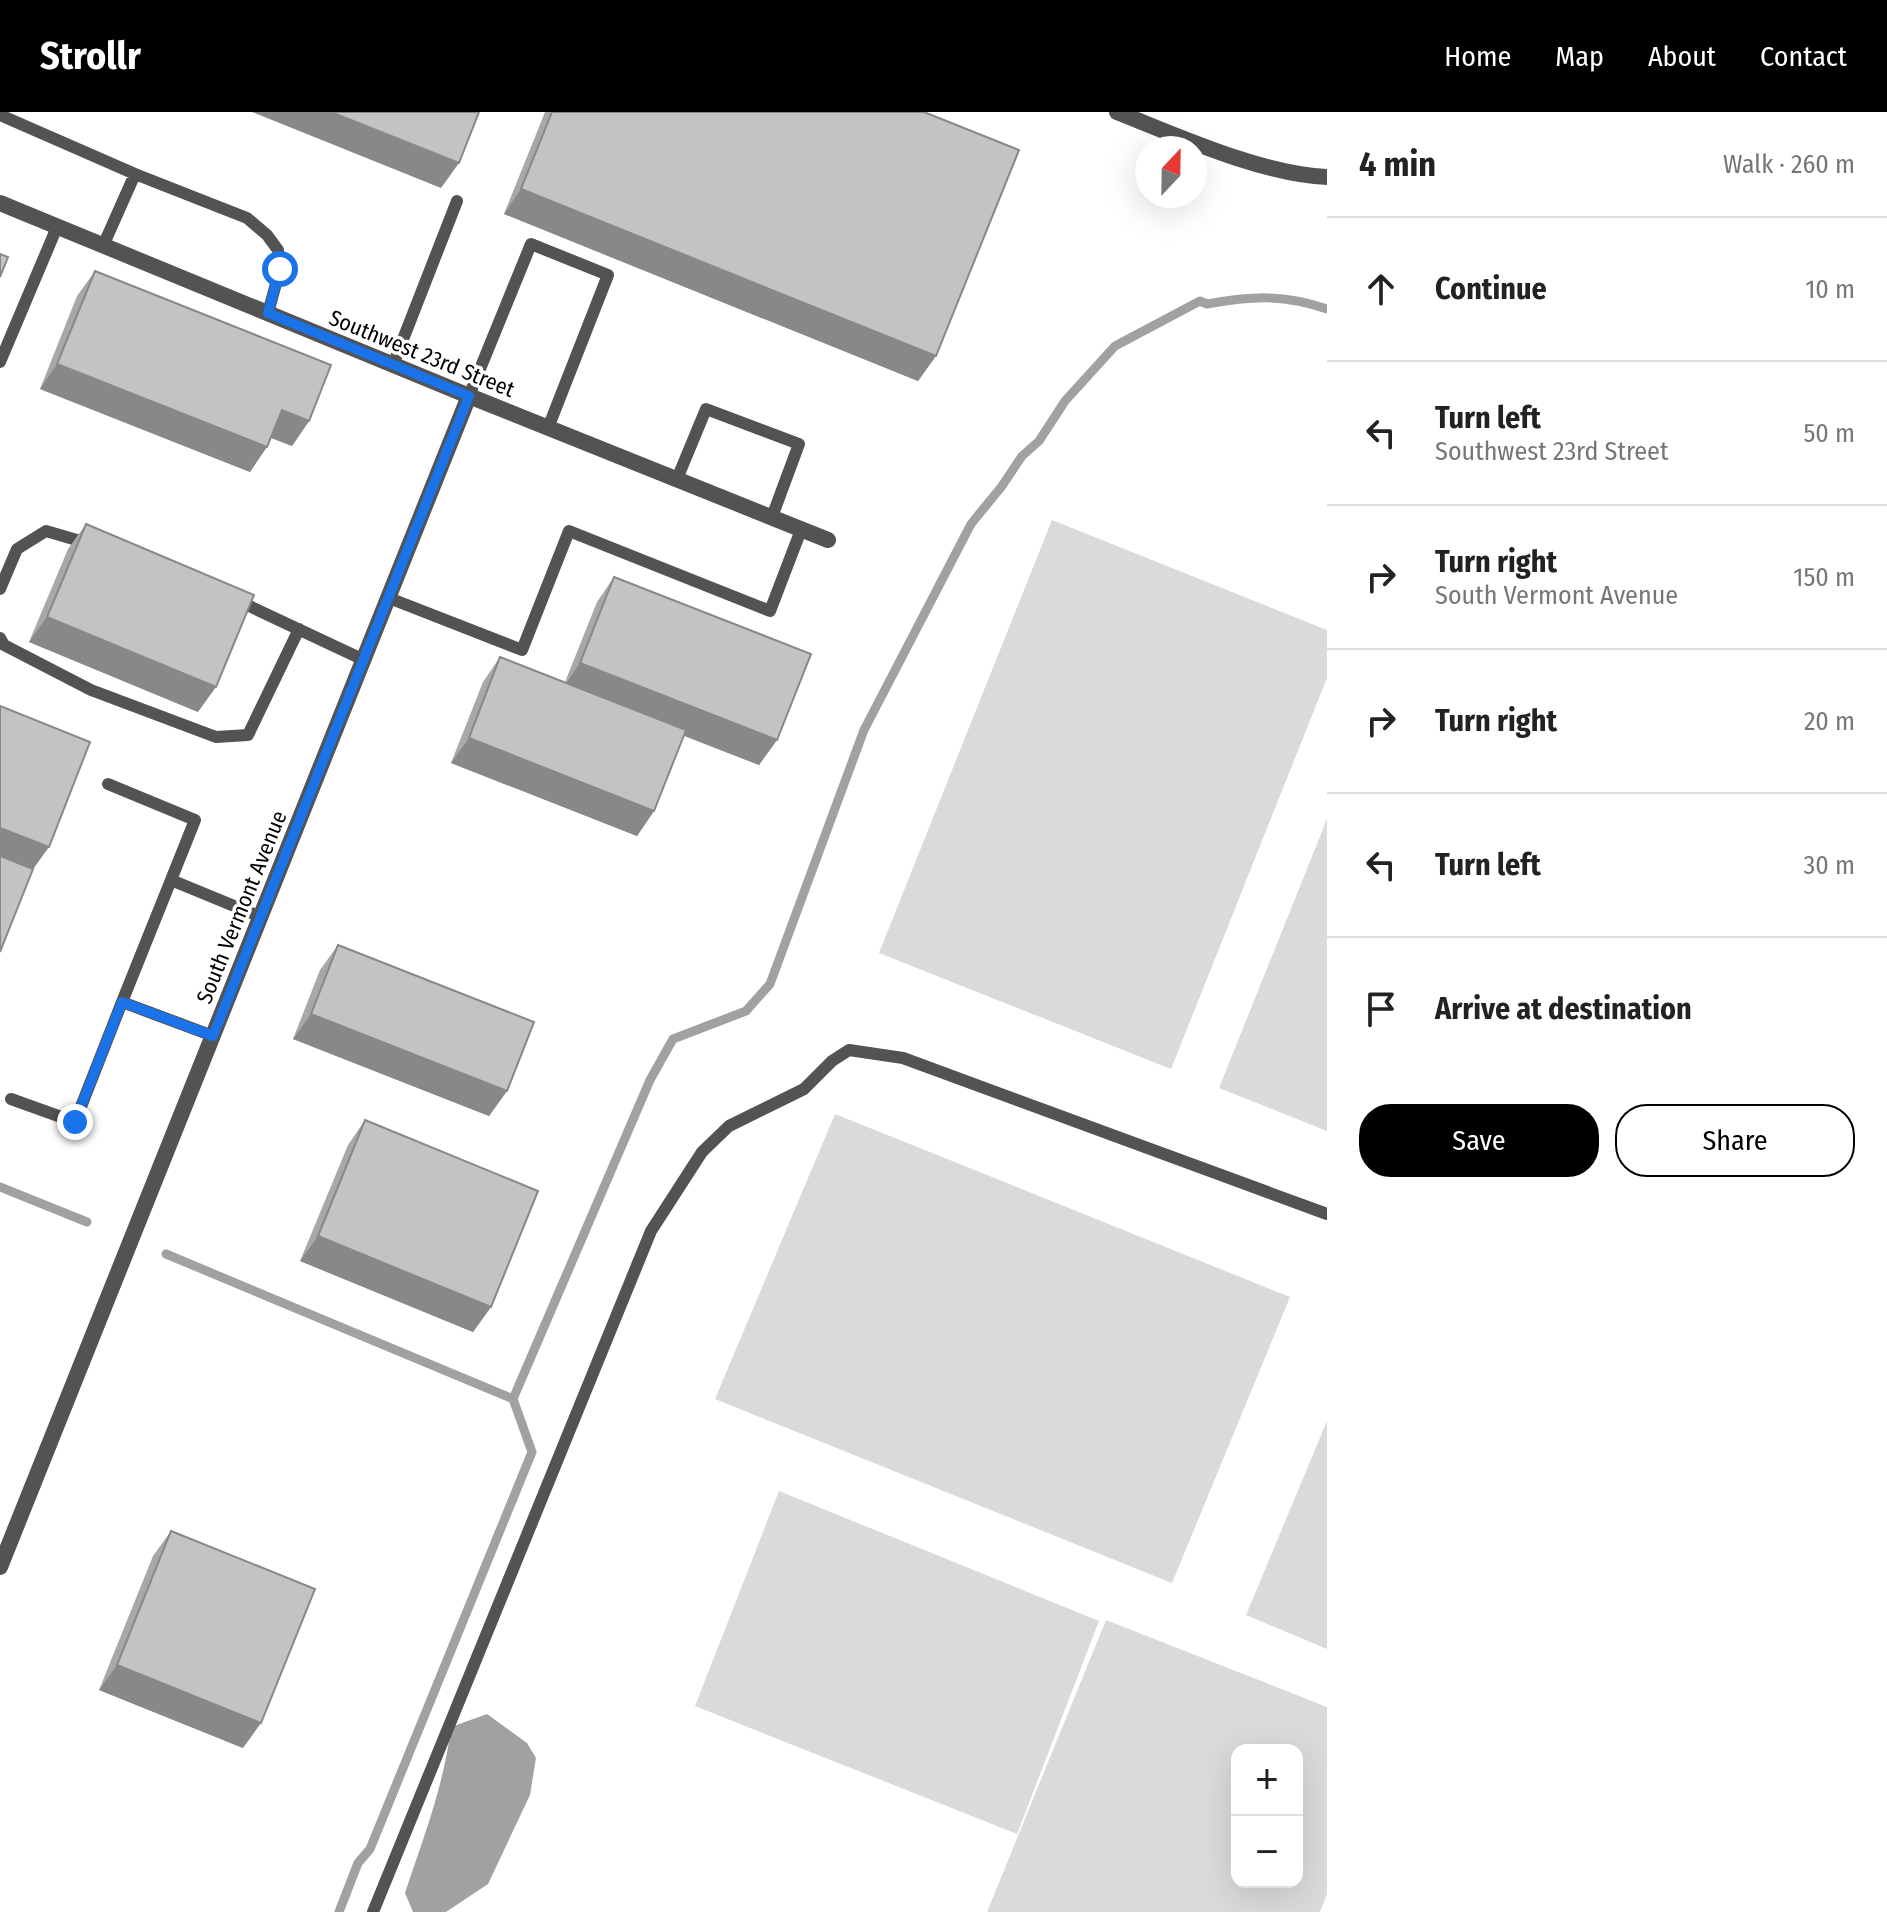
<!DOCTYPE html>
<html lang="en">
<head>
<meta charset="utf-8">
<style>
  :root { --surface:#fff; --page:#f6f6f6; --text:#222; --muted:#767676; --line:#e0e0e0; --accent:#000 }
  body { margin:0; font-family:"Fira Sans Condensed",sans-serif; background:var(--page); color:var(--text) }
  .controls { position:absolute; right:24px; bottom:24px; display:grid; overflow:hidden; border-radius:16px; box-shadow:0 8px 32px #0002 }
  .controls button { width:72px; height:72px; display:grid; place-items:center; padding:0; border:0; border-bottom:2px solid var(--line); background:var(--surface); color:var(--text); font:40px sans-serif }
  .compass { position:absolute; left:1135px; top:24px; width:72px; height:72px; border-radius:50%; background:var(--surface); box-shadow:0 8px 32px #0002; rotate:22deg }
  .stop { position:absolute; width:24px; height:24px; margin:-18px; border:6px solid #1a73e8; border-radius:50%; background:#fff }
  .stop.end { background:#1a73e8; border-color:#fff; box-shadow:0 2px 8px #0008 }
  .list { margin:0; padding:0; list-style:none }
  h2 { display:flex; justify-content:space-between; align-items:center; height:104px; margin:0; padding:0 32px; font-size:34px }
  h2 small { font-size:26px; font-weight:400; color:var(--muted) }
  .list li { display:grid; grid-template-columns:52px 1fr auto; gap:24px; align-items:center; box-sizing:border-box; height:144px; padding:0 32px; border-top:2px solid var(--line) }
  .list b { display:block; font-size:30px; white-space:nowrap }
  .list p { margin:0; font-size:26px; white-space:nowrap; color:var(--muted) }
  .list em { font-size:26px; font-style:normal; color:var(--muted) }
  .actions { display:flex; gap:16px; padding:24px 32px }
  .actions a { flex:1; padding:18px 0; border:2px solid var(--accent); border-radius:32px; text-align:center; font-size:28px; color:var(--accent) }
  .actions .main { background:var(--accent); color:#fff }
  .icon { flex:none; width:44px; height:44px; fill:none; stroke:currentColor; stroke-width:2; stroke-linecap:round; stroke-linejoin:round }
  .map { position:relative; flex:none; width:1327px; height:1800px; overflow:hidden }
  header { display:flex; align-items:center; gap:48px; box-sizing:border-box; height:112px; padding:0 40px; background:var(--accent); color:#fff }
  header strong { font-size:38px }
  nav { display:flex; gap:44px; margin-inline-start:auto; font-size:28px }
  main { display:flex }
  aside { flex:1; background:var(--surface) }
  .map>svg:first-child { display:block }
  .green { fill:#dadada; fill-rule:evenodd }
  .water { fill:#a1a1a1 }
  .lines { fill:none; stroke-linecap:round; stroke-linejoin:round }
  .stream { stroke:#a1a1a1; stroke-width:9 }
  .lane { stroke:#535353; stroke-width:12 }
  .street { stroke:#535353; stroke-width:16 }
  .wall { fill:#a8a8a8 }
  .shaded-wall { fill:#888 }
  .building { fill:#c3c3c3; stroke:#888; stroke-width:2 }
  .route { stroke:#1a73e8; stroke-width:10 }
  .labels { text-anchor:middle; stroke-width:7; stroke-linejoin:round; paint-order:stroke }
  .street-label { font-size:22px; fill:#000; stroke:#fff }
</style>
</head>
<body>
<header>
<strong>Strollr</strong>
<nav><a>Home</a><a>Map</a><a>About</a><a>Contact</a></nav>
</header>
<main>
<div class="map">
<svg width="1327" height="1800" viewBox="0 0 1327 1800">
  <rect width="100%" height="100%" fill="#fff"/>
  <path class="green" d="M1052,408L1327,518V566L1171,957L879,841Z
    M1327,707V1019L1219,976Z
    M835,1002L1290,1185L1172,1471L715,1287Z
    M1327,1309V1537L1246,1503Z
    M779,1379L1099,1509L1017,1722L695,1594Z
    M1106,1508L1327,1595V1782L1320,1800H987ZM1237,1638H1297V1770H1237Z"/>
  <path class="water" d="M487,1602L527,1631L536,1646L530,1683L488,1772L446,1800H413L405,1781C423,1727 444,1673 451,1615Z"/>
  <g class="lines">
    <path class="stream" d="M0,1075L87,1110
      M166,1142L513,1287
      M339,1800L358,1751L370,1737L532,1340L513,1287L650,968L673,927L746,899L770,872L864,618L971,412L1002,374L1022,344L1039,329L1065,289L1115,234L1200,189L1207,192C1252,184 1283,182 1327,197"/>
    <path class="lane" d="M0,3L135,62L103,134
      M135,62L247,106L267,123L278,138L280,157L268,201
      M0,250L57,115
      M393,253L457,89
      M469,284L531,132L608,163L548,316
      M677,367L706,297L799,332L772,405
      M0,477L17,437L46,419L162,453L364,548
      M389,486L522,538L569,419L770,499L801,418
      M0,526L4,533L91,578L216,625L248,623L299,517
      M108,672L195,708L171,768
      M213,924L122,890L171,768L261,805
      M11,987L75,1010L122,890
      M373,1800L651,1119L702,1040L729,1014L804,977L832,949L849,938L903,946L1327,1102"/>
    <path class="street" d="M1117,0C1178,24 1261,62 1327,65
      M0,91L469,284L828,428
      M0,1455L469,284"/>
  </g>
  <path class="wall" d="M545,0H924L936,244L918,269L504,102Z
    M95,159L309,309L292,334L271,326L250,360L40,277L77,184Z
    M86,412L198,600L29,530L68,437Z
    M614,465L777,628L759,653L684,624L654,699L637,724L451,651L483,570L500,545L565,570L597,490Z
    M338,833L507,979L489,1004L293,927L320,858Z
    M365,1008L491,1195L473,1220L300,1149L348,1033Z
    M171,1419L243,1636L99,1578L153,1444Z"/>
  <path class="shaded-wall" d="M252,0H331L459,51L441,76Z
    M521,77L936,244L918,269L504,102Z
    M57,252L267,335L250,360L40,277Z
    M282,298L309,309L292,334L264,323Z
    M47,505L216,575L198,600L29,530Z
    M580,551L777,628L759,653L563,576Z
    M469,626L654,699L637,724L451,651Z
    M0,716L49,735L31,760L0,748Z
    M311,902L507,979L489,1004L293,927Z
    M318,1124L491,1195L473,1220L300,1149Z
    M117,1553L261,1611L243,1636L99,1578Z"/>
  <path class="building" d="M331,0H479L459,51Z
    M552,0H924L1019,38L936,244L521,77Z
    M0,142L8,145L0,165Z
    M95,159L331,253L309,309L282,298L267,335L57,252Z
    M86,412L254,483L216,575L47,505Z
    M614,465L811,542L777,628L580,551Z
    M500,545L686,618L654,699L469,626Z
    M0,594L90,630L49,735L0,716Z
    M0,744L33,757L0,840Z
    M338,833L534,910L507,979L311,902Z
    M365,1008L538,1079L491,1195L318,1124Z
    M171,1419L315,1477L261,1611L117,1553Z"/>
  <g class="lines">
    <path class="route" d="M75,1010L122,890L213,924L469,284L268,201L280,157"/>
  </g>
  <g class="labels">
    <g class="street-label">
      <text transform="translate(422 241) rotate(22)" y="8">Southwest 23rd Street</text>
      <text transform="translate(241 795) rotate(-68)" y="8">South Vermont Avenue</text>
    </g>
  </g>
</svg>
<div class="controls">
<button>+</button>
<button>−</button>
</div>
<svg class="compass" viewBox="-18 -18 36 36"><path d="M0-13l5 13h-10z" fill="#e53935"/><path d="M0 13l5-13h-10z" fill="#767676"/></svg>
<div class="stop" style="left:280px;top:157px"></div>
<div class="stop end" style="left:75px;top:1010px"></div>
</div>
<aside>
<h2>4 min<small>Walk · 260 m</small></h2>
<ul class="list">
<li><svg class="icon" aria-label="ahead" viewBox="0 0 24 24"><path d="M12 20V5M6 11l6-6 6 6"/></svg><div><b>Continue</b></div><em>10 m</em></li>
<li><svg class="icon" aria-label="left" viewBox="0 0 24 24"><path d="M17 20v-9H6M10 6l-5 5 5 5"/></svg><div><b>Turn left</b><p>Southwest 23rd Street</p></div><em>50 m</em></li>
<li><svg class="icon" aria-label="right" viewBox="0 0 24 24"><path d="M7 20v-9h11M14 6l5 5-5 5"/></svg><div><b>Turn right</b><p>South Vermont Avenue</p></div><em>150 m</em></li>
<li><svg class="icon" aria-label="right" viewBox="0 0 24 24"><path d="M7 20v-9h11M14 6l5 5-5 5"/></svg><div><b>Turn right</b></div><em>20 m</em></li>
<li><svg class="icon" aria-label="left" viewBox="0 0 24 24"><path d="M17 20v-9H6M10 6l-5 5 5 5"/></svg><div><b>Turn left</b></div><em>30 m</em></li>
<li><svg class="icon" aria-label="arrive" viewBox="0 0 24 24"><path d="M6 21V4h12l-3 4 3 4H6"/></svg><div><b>Arrive at destination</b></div></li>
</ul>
<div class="actions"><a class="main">Save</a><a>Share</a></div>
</aside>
</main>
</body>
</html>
